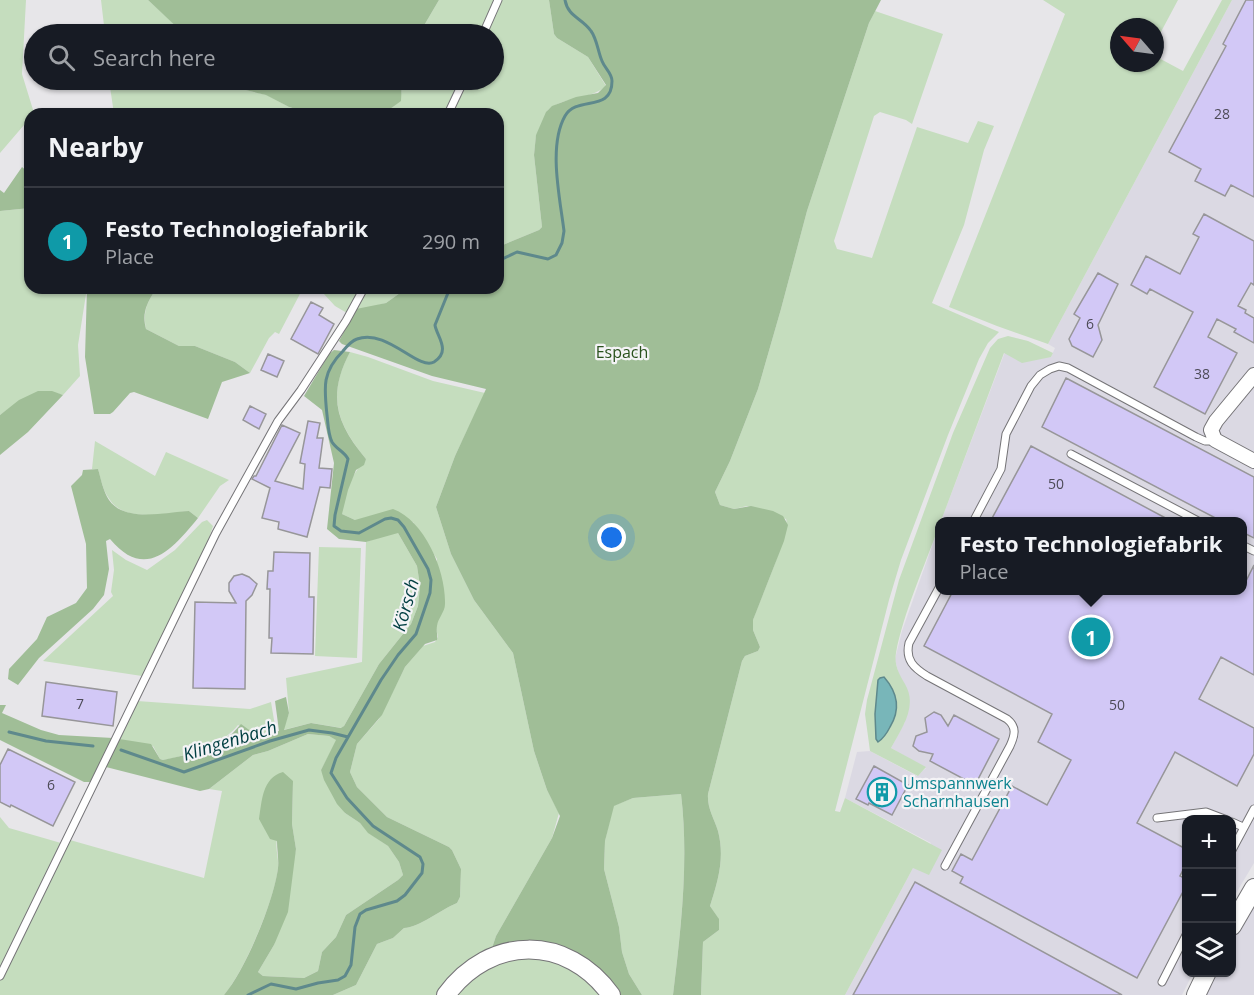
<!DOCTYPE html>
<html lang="en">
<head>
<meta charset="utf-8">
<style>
  :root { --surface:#171b24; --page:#20242c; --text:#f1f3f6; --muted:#9ea1a6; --line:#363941; --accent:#ea580c }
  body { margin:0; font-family:"Open Sans",sans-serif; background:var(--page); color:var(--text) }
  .controls { position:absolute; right:18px; bottom:18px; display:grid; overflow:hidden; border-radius:12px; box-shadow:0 2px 4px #0004 }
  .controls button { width:54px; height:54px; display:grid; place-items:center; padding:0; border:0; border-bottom:2px solid var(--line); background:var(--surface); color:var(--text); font:30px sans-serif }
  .compass { position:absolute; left:1110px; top:18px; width:54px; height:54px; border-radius:50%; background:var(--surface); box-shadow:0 2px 4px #0004; rotate:298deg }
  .you { position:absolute; left:612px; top:538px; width:21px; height:21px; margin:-15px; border:4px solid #fff; border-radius:50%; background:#1a73e8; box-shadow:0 0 0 9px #1a73e833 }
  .badge { display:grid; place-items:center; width:39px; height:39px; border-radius:50%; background:var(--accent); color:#fff; font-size:20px; font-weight:700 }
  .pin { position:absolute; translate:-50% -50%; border:3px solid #fff; box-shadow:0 2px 6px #0006 }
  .popup { position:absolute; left:935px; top:517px; width:312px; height:78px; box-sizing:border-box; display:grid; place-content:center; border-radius:12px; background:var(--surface); filter:drop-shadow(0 2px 4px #0005); font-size:20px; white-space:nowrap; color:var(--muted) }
  .popup b { font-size:22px; color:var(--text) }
  .popup::after { content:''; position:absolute; left:50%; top:100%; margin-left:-12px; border:12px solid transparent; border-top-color:var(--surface) }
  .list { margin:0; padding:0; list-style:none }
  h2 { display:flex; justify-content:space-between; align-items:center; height:78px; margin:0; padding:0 24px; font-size:26px }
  h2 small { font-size:20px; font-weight:400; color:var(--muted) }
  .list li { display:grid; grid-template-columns:39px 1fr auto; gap:18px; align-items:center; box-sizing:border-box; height:108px; padding:0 24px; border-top:2px solid var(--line) }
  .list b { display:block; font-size:22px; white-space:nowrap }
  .list p { margin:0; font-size:20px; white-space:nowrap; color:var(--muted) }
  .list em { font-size:20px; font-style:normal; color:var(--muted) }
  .icon { flex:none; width:33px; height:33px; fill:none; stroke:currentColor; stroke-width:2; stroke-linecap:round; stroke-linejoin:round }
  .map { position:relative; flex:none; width:1254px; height:995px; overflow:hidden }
  .search { position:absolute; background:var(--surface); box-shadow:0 2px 4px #0004; left:24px; top:24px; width:480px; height:66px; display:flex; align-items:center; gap:15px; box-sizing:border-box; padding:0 21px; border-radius:33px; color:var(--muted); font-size:22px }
  .panel { position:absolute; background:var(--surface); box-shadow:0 2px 4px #0004; left:24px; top:108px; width:480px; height:186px; border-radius:18px }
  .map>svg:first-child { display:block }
  .built { fill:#dbd9e3 }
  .green { fill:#c5ddbe }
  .forest { fill:#a0be97 }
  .water { fill:#78b6b9; stroke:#5e898c; stroke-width:1.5 }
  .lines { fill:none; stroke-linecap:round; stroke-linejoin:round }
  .stream { stroke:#5e898c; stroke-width:3 }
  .building { fill:#d2c8f6; stroke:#979699; stroke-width:1.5 }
  .lane-casing { stroke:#757477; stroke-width:9 }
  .street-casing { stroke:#757477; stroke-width:16 }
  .secondary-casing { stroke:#757477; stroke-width:20 }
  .lane { stroke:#fff; stroke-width:7 }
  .street { stroke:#fff; stroke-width:14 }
  .secondary { stroke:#fff; stroke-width:18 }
  .labels { text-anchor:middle; stroke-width:4.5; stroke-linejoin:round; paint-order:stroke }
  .number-label { font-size:14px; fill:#4d4b57 }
  .park-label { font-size:16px; fill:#2a521d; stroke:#f4f3f6 }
  .culture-label { font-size:16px; fill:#0d838f; stroke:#f4f3f6; text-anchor:start }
  .water-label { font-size:18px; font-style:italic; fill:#003e41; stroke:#f4f3f6 }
</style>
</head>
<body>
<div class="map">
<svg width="1254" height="995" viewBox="0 0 1254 995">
  <rect width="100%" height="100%" fill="#e7e6e9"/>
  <path class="built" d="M1232,0H1254V863L1232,900V820H1186V972L1193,973L1182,995H845L913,868L931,843L845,798L857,752L870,751L917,776L926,768L891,748L905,722L904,683L899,676L895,659L902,631L939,526L940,590H1242V522L941,521L1005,352L1051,357L1055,348L1048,344Z
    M1254,899V995H1203L1213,973L1232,972V938Z"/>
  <path class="green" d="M0,0H26L22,74L34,113L30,114V118L0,153Z
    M101,0H148L183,32V34H105Z
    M439,0H549L554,34L557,38L588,57L606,86C590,100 565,96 548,110L536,136L534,155L542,227L539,230L498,247V114H383C400,102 402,100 402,80H494V34H419Z
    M1043,0H1178L1155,43V27H1119V63H1155V56L1183,71L1222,0H1232L1048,344L997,326L949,307L1065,14Z
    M875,11L943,34L912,124L906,120L880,112L874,116L834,241L837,249L872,258L917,127L968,143L978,121L994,126L984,150L964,225L932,303L999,332L988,343L979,359L948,435L901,560L889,600L835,811L840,812L845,798L942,850L929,875L913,868L845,995H701L703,942L719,930L718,918L710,906C718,881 725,858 718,831C714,818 707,808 708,794L742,661L745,656L758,651L760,647L753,630V620C759,602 791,531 786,519L747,506L734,509L720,505L715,492L730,461L758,389L781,309L807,211L869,23Z
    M109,80H181L182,86L203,80L267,95L289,107L314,114H114Z
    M30,208V288H87L78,345L80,376L63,395C40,387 18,401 0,415V211Z
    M167,288H300L302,290L279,334L275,332L269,338L250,373L235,362L195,346H179L146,329C143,313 146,305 154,292Z
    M324,288H407L386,303L347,313L335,306L323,293Z
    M1008,336L1028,341L1053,353L1051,357L1022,363L1004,353L941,521L940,522L939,526C925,565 903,614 896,653C894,665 899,674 905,684C918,706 902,728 891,748L926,767L918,776L870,751L865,714L867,700L899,580L953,433L990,348L998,339Z
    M350,352L368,357L433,381L485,393L455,456L436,507L451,554L474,600L513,653L534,751L547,790L559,813L552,838L496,936L491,951L438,995H333L356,985L377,944L393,938L404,928C420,927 440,910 457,903L460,897L461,869L452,850L449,847L387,817L357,787L350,772L357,744L379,719L405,667L423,646L435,642L438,637L436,628L437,559L413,522L355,520L342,514C343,495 352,473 366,459C336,423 327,395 350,352Z
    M95,441L155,476L166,452L229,480L220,486L198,518L189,511C166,513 125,523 110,500C103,491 101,480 98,469H92Z
    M207,520L213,526L207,544L142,676L43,661L113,596L111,592L114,570L112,550L126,560L147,570L175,550L202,522Z
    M395,532L398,533L417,566L420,586L418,606L411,624L379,664L344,726L342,728L311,723L283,730L289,713L286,678L362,662L366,542Z
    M319,547L361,548L357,658L315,656Z
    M137,701L250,709L271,702L276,732L256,735L238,725C224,744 186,756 163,760L160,759L153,746L118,739Z
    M308,734L329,736L337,740L321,770L345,813L360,823L369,833L388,846L399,862L403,875L398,880L346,915L336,937L322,952L318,971L304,978L263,976L258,972L274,945L296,849L292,824L293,782C288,800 280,820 277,840C275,849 279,858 278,868C275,899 244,972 224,995H0V817L9,828L61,843L70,840L204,878L222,791L209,789L253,755L268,751Z
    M681,794C689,860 681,928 673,995H642L629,974L622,952L619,927L604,869L605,841L613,806L633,798Z
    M530,955L572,967L604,995H453L490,964Z"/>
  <path class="forest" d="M148,0H439L419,34H183L182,32Z
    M549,0H881L869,23L807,211L781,309L758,389L730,461L715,492L720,505L734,509L751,506L773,511L783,516L788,525L784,541L753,620V630L760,647L758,651L745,656L742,661L708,794C707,808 714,818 718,831C725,858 718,881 710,906L719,919V930L703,942L701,995H673C681,929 689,860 681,794L633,798L614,806L605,841L604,869L619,927L622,952L629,974L642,995H618L589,963L491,951L496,936L552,838L560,816L547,790L534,751L513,653L474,600L451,554L436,507L455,456L486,389L432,376L342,344L339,341L356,309L386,303L407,288H498V247L539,230L542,227L534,155L536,135L546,112L552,106L576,97L598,93L606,85L588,57L557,38L554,34Z
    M181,80H402L401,101L383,114H314L289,107L266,95L203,80L181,86Z
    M22,167L30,174V208L0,211V190L4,193Z
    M87,288H168L154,292C146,305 142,314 146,329L179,346H195L235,362L250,373L222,382L208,419L134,392L130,393L113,412L110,414H94L85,357Z
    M334,350L350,352C327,396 336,423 366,459L364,465L356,470L348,490L342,514L355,520L393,509C425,521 446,571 445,604C445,612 438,618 437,626C436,631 438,636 437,640L425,644L405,667L382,715L357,744L350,772L357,787L387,817L449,847L452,850L461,869L460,897L457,903C440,910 420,927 404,928L393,938L377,944L356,985L333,995H224C245,971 274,901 278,868C279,860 277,850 277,841L270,839L259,819C262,801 262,778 283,772L293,781L292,824L296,849L288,912L274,945L258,972L263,976L304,978L318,971L322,952L336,937L346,915L398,880L403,875L399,862L388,846L368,833L360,823L345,813L337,804L324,780L321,770L336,740L329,736L308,734L268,751L253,755L209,789L200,791L106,767L92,782H84L0,740V705H6L2,713L41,730L59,735L113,738L151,744L160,759L163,760L190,754L232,734L241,724L256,735L279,731L275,701L286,697L289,713L284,730L311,723L341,728L344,726L379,664L411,624L418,606L420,586L417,566L398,533L366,542L339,539L327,529L334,463L322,410L304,396L329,354Z
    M38,391H52L63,395L28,432L0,455V415L19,400Z
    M98,469C101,479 103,491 109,500C125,523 166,512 189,511L198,518C172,550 145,581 110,539L106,541L109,569L104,595L93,609L39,658L18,685L8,679L9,669L37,639L47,617L76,603L87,588L86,544L71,486L82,475L83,470Z"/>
  <path class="water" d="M884,677C898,693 901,709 890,727C887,733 884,738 878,742L876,739L875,714L878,680L880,678Z"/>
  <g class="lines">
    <path class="stream" d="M498,261L517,252L548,259L556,255L562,243L564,231C560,198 548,146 565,116C577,95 612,113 612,81C612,73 605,69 602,61C598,52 597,39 591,31C582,18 568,17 565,0
      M9,732L46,741L93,746
      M121,750L184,772L270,741L309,730L332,733L348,737
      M248,995L271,984L296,989L318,983L338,980L345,976L351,965L355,927L360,914L366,910L397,901L405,895L422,873L423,864L420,857L373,826L347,798L331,773L336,758L381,680L398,655L416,634L430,593L431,580L428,569L404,527L398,520L391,518L385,519L359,533L341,531L334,526L335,515L348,459C344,451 336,449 332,442C328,434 328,423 327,415C324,387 322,372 343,351C347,346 351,341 357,339C387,328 418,371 434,362C452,351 436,335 435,325L450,288"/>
  </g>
  <path class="building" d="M1246,0H1254V197L1231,185L1225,196L1195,181L1201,169L1169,152L1226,46L1223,44Z
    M1204,214L1254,241V285L1251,283L1238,306L1246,310L1245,313L1254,318V343L1234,332L1236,329L1217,319L1208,337L1237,353L1205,414L1154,387L1193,312L1150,289L1147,294L1131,285L1146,256L1180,274L1199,237L1193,234Z
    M1098,273L1118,284L1098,325L1102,340L1093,357L1072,346L1069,339L1080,318L1074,314Z
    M311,302L323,308L319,315L334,324L318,354L291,339Z
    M268,354L284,361L277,377L261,370Z
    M1066,378L1254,477V538L1242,532V522H1223L1042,427Z
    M250,406L266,414L259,429L243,420Z
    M308,421L320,423L317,438H323L319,468L332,469L330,488L320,487L307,537L278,529L279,522L262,518L270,488L252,479L254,476H256L282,425L300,433L275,481L303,489L305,464L300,463Z
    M1031,446L1173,522H990Z
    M274,552L310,553L309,597H314L313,654L271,653L272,638H269L270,589H267L268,571H273Z
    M1254,565V675L1221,657L1199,699L1254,728V754L1237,786L1175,752L1137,823L1186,849V864L1180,876L1186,879V886L1137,978L960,883L963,877L952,871L961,854L972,860L1012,786L1047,805L1071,760L1038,742L1052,714L924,646L953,591H1242V579L1246,581Z
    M242,574L249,577L257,584L252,595L246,601L245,689L193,688L195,602L236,603L229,591V583L234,576Z
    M46,682L117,692L113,726L42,716Z
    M934,712L941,715L948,726L954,715L999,739L975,785L930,761L933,754L919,751L913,746L916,736L927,732L925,718Z
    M8,749L75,782L53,826L11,805L10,807L0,802V765Z
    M874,766L908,785L892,815L869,803L868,805L856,799Z
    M915,882L1122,995H853Z"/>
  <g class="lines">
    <g class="lane-casing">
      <path id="lane" d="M483,34L498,0
        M448,114L464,80
        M1071,454L1200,522
        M973,522L1001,469L1006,434L1031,386L1040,375L1050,369L1059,366L1068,368L1196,437L1205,441H1217
        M1242,545L1254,551
        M940,586L909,643C905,660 914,668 927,676L1007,719C1017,727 1015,735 1010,746L945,866
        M1157,818L1206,812L1227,820
        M1232,822L1243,827
        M1232,850L1254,809
        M0,976L216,533L278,421L301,390L346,321L364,288
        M1162,982L1186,935"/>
    </g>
    <g class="street-casing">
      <path id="street" d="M1254,375L1216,421L1211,430L1215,440L1254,461"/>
    </g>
    <g class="secondary-casing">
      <path id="secondary" d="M1232,926L1254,888
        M446,995C490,935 567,934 611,995
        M1196,995L1207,972"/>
    </g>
    <use href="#lane" class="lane"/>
    <use href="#street" class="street"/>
    <use href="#secondary" class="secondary"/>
  </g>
  <defs>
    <g id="building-ring" transform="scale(1.5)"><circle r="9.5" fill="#f4f3f6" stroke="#0f9aa8" stroke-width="1.5"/><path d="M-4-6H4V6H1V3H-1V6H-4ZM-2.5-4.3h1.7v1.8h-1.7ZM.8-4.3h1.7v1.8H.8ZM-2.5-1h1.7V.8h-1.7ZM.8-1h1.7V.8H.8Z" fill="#0f9aa8"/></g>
  </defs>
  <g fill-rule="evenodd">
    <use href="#building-ring" x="882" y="792"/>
  </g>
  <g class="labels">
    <g class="number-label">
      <text x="1222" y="119">28</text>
      <text x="1090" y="329">6</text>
      <text x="1202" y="379">38</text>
      <text x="1056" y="489">50</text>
      <text x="80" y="709">7</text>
      <text x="1117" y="710">50</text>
      <text x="51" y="790">6</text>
    </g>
    <g class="park-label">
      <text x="622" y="358">Espach</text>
    </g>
    <g class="culture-label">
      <text x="903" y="789">Umspannwerk<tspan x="903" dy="18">Scharnhausen</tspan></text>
    </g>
    <g class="water-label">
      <text transform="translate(406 605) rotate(-74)" y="6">Körsch</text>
      <text transform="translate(230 741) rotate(-17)" y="6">Klingenbach</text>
    </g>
  </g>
</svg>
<div class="controls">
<button>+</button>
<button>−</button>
<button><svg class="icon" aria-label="layers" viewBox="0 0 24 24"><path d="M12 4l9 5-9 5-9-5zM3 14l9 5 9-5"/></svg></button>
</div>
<svg class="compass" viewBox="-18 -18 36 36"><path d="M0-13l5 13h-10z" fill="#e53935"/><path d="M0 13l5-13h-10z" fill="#9ea1a6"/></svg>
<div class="you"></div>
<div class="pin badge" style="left:1091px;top:637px;background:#0f9aa8">1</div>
<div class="popup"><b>Festo Technologiefabrik</b>Place</div>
<div class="search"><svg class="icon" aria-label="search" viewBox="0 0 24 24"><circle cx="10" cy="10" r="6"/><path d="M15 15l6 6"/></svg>Search here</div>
<section class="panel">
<h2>Nearby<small></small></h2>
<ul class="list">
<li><span class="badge" style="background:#0f9aa8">1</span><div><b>Festo Technologiefabrik</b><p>Place</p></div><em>290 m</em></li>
</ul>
</section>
</div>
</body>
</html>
